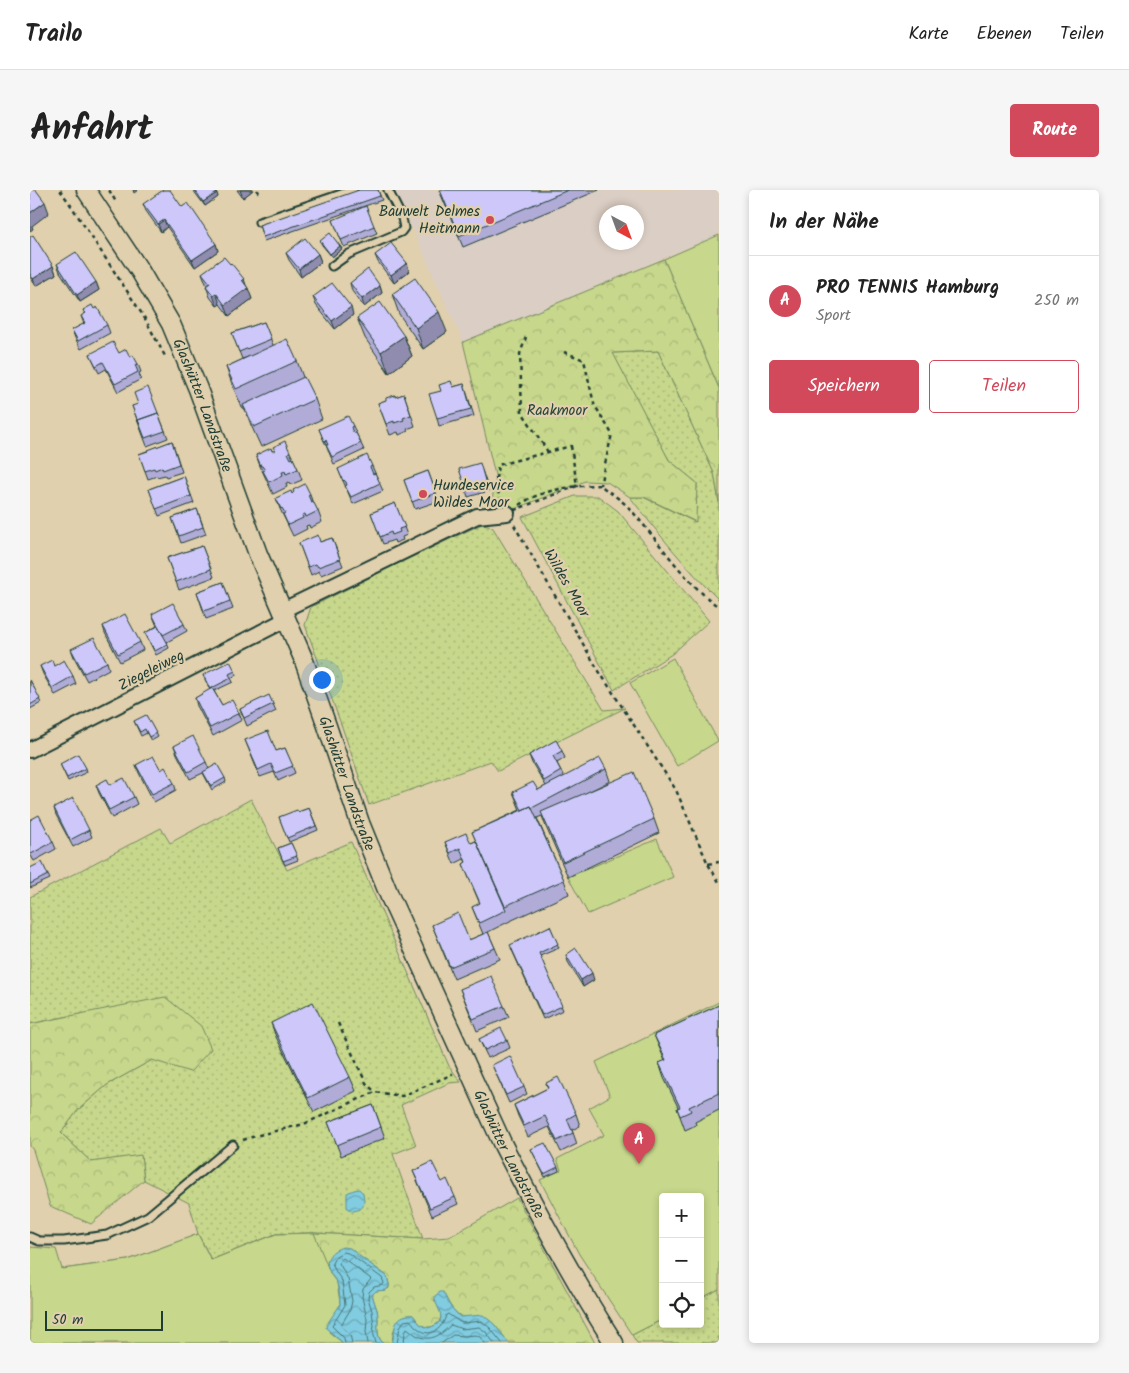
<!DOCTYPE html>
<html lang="de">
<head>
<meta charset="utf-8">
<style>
  :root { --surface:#fff; --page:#f6f6f6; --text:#222; --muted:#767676; --line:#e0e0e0; --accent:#d1495b }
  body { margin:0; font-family:Kalam,sans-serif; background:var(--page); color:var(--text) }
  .controls { position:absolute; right:15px; bottom:15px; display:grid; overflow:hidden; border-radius:5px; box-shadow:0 2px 8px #0003 }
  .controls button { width:45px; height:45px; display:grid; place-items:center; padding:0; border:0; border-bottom:1px solid var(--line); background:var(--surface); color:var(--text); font:25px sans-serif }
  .compass { position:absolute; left:569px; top:15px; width:45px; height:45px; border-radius:50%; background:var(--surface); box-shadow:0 2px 8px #0003; rotate:139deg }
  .scale { position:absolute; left:15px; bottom:12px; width:118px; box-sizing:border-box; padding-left:5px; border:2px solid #1f3d34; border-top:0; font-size:14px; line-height:18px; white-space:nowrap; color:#1f3d34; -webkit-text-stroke:4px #e1d0ad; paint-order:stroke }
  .you { position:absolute; left:291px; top:489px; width:18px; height:18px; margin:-12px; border:4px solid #fff; border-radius:50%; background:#1a73e8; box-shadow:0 0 0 8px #1a73e833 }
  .badge { display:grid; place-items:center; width:32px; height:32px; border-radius:50%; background:var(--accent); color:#fff; font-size:16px; font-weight:700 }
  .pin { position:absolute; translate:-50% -41px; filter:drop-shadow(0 1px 2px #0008) }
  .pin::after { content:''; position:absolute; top:26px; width:18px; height:15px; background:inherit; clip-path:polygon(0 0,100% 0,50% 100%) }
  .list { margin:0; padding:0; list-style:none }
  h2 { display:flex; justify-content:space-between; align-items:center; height:65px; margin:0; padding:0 20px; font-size:21px }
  h2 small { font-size:16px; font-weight:400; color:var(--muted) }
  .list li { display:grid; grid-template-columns:32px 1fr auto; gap:15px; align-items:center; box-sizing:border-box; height:90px; padding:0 20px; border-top:1px solid var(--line) }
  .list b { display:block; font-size:19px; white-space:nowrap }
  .list p { margin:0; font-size:16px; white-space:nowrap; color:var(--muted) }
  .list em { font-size:16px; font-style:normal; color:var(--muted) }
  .actions { display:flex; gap:10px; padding:15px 20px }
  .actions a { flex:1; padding:11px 0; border:1px solid var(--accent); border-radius:5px; text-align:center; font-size:18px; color:var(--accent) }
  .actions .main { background:var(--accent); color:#fff }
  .icon { flex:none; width:28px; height:28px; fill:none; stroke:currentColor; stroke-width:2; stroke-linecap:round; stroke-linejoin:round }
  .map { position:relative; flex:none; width:689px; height:1153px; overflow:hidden; border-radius:5px }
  header { display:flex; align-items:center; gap:30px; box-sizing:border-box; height:70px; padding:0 25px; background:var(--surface); border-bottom:1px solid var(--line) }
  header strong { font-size:24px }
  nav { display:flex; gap:28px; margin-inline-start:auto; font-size:18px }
  .intro { display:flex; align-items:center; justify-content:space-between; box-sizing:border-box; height:120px; padding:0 30px }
  h1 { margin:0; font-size:35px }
  .button { padding:12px 22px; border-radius:5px; background:var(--accent); color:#fff; font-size:18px; font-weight:700 }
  main { display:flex; gap:30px; padding:0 30px }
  aside { flex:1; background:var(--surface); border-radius:5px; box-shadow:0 2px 8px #0003 }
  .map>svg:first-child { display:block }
  .built { fill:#dbcec4; fill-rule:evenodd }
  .grass { fill:url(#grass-dots); stroke:#738a60 }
  .forest { fill:url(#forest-crowns); stroke:#738a60 }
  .green { fill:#c7d78b; stroke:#738a60 }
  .water { fill:url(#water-waves); stroke:#5a939b }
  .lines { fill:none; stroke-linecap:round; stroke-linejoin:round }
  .shore { stroke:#467679; stroke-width:1 }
  .service-casing { stroke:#1f3d34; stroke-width:11 }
  .minor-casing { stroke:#1f3d34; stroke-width:18 }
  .tertiary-casing { stroke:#1f3d34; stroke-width:21 }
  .path { stroke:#1f3d34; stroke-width:2.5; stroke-dasharray:4 4; stroke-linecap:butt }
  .service { stroke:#e1d0ad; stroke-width:7 }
  .minor { stroke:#e1d0ad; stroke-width:14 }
  .tertiary { stroke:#e1d0ad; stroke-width:18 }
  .wall { fill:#b1acd7; stroke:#1f3d34 }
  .shaded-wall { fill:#908caf; stroke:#1f3d34 }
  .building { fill:#cec8fa; stroke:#1f3d34 }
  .poi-dot { fill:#d1495b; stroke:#e1d0ad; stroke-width:2 }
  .labels { text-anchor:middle; stroke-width:4.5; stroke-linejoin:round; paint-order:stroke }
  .poi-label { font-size:15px; fill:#1f3d34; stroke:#e1d0ad; text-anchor:end }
  .street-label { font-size:15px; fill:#1f3d34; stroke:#e1d0ad }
  .park-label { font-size:15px; fill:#274538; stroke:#e1d0ad }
</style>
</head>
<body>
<header>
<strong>Trailo</strong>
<nav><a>Karte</a><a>Ebenen</a><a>Teilen</a></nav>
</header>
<div class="intro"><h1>Anfahrt</h1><a class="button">Route</a></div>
<main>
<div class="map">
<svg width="689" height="1153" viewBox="0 0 689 1153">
  <defs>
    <pattern id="grass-dots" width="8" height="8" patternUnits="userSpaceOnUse" patternTransform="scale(1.25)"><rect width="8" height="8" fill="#c7d78b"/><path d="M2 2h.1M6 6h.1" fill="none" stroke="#aab979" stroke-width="1.8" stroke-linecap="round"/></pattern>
    <pattern id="forest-crowns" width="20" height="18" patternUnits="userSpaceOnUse" patternTransform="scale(1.25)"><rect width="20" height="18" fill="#c7d78b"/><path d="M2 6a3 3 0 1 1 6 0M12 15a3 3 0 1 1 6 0" fill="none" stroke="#aab979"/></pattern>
    <pattern id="water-waves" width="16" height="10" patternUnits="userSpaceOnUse" patternTransform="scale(1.25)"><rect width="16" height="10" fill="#81cce0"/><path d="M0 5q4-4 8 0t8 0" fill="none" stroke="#69a7b6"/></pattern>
  </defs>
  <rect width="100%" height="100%" fill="#e1d0ad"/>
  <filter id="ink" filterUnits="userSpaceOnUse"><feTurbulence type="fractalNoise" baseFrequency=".02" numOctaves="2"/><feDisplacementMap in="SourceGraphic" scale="10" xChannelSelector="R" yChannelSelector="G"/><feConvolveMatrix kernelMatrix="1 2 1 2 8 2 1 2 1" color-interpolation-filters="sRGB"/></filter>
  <g filter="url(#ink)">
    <path class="built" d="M365,0H689V45L433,152ZM576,22H606V52H576Z"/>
    <path class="grass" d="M628,161L684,283L689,312V410C656,378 628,343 600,307H613L665,332L667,293L639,270L582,163Z
      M545,306H568L588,321L679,431L642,464L584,500L492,327Z
      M452,334L458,335L463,338L574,520L595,518L468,581L461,571L339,615L312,537L275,435L281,417L359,378Z
      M221,609L257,680L321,652L419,876L431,892L419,893L371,915L386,955L363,964L393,1049L284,1043L246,1044L181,1070L168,1044L159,1013L114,990L111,966L61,972L31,943L48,920L77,895L122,870L39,826L0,834V707L131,638L140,653Z
      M689,1099V1153H607L602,1145L633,1129V1134H670V1109Z"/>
    <path class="forest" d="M634,69L689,198V312L684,283L628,161L583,163L639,270L667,293L666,332L614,307H600L577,292L555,291L474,323L462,310L466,289L433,152Z
      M135,807L171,836L181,859L160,882L122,870L77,895L48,920L31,943L61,972L111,965L114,990L61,1034L20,1016L3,960L0,956V834Z
      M487,1008L565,1153H479L464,1134C434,1128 427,1132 413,1102L404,1110C407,1114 411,1119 411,1125C411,1135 399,1141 390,1134C388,1132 385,1128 383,1125C373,1124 367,1130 364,1140C362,1144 363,1149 362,1153H353C344,1145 350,1131 347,1120C346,1116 344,1112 343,1108C342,1104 343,1104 346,1101L356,1100L359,1098V1094L357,1086L328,1065L320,1058L301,1085L299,1142L313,1153H0L32,1079L98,1070L168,1044L181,1070L246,1044L284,1043L393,1049L419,1047Z"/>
    <path class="green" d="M689,45V198L634,69Z
      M643,468L688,551L647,576L600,493Z
      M627,649L643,687L558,724L538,687Z
      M689,812V1099L670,1109V1007H633V1129L602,1145L549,1064L510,990L531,980L527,969L574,945L559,918L580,906L566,872Z
      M284,1043L301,1085L307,1093L310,1112V1115L299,1142L313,1153H0V1057L26,1059L32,1079L98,1070L168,1044L181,1070L246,1044Z"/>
    <path class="water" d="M329,999L333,1003C335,1014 335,1020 322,1021L317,1017V1003L324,1000Z
      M313,1057L320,1058L328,1065L357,1086L359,1094V1097L356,1100L346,1101C343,1104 342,1104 343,1108C344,1112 346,1116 347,1120C350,1132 344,1145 353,1153H313L296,1138L297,1134L310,1115C310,1107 309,1097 306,1091C303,1086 304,1089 301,1084C293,1071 299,1061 313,1057Z
      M410,1102H413L420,1116L430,1127L453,1125L464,1134L479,1153H362C366,1140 362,1124 383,1125L390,1134L398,1138C423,1131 404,1118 405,1106Z"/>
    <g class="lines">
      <path class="shore" d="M315,1153L314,1148L302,1136L315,1115L312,1091L306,1082L302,1073L306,1066L313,1062L318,1063L352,1088L354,1093L353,1095L344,1097L339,1102L338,1108L342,1121L344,1136L343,1142L346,1153
        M322,1153L320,1145L311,1135L320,1120L322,1111L318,1089L309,1073L310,1070L313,1068L341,1089L333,1099L332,1107L337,1129L336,1142L338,1153
        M367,1153L370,1137L374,1131L380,1130C383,1133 385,1137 389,1139C401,1149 413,1138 416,1125L418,1124L428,1131L432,1133L452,1131L460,1138L472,1153
        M374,1153L375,1142L377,1138C380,1140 383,1143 386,1145C402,1153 411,1144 421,1135L432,1139L449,1137L456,1142L464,1153
        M412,1153L423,1145L434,1146L446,1145L450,1147L455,1153"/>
      <g class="service-casing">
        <path id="service" d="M229,32L323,0
          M302,76L319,64L371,42L374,38L372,28L358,0
          M0,1047L9,1051H34L77,1045L118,1026L203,955"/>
      </g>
      <g class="minor-casing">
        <path id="minor" d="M253,420L447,326L477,323
          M0,560L257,429"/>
      </g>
      <g class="tertiary-casing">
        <g id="tertiary">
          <path id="s1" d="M56,0L110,81L141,134L168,199L228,364L273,468L297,536L330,633L360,707L473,955C507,1022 543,1089 584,1153"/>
        </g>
      </g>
      <path class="path" d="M30,0L40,14L114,127L136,168
        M79,0L86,12
        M227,0L228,2L232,0
        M496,147L490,164L492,222L518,262
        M534,162L554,170L564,214L582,244L570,295
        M541,256L547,296L477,323L465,295L468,275Z
        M489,315C513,299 541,296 570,295C580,303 592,310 600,319C628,350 656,394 689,417
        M484,335L567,478L646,600L678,674L689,692
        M678,674L689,672
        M308,833L336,893L345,902L372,906L423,884
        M213,950L225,946L274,934L345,902"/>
      <use href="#service" class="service"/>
      <use href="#minor" class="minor"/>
      <use href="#tertiary" class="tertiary"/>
    </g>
    <path class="wall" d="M163,0H184L188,7L175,16Z
      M207,0H223L213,8Z
      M348,0L352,10L234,51L229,35Z
      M409,0H569L433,57Z
      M113,14L152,17L186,54L188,61L165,77L137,37L131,42L116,21Z
      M303,30L344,36L347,43L314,57Z
      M0,47L23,76L26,84L6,96L0,87Z
      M290,51L310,56L312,59L302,67L292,55Z
      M256,63L288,64L291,72L271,87L259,70Z
      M345,65L377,73L379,81L364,93L348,72Z
      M27,74L66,92L69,100L50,112L30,82Z
      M172,83L216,95L222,109L199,126L190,114L187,116L180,107L176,96H177Z
      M320,93L350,96L352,103L334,117L322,101Z
      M362,104L417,142L393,159L369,124Z
      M283,107L323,125L305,139L286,115Z
      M53,120L77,135L80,143L51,159L45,148L42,140L54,134L51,126L55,124Z
      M327,128L374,146L382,166L359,183L335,148Z
      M234,132L243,155L267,171L273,187L285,209L292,229L231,257L221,235L215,219H213L203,197L196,177L218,167L212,169L202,143Z
      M89,163L100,167L108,174L111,182L109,183L111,189L88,202L76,179L69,183L60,164Z
      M434,194L444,226L409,236L407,228L423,197Z
      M374,204L385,236L377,239L378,241L369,245L368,242L360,245L348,213Z
      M102,216L128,223L138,248L117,256Z
      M323,236L334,260L304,274L289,239Z
      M142,251L152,282L136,287L135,285L127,287V286L118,289L109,264Z
      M242,261L260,262L268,279L272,290L260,295L259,292L257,293H256L257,297L243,304L230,276L226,265Z
      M342,276L353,301L323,314L308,279Z
      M452,280L459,301L438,307L436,300Z
      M398,281L409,311L385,319L374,290Z
      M154,286L164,313L129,326L119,299Z
      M262,304H280L282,311L288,321L292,332L280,338L279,335L276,336L277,339L263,346L250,319L246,308Z
      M365,313L377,345L372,347L373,350L365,353L364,350L353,354L341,323Z
      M167,319L176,344L151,353L142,328Z
      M302,348L313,376L291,385L289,381L281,385L269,353L290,352Z
      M172,356L184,387L149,400L137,368Z
      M193,392L203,419L176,429L167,402Z
      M122,424L154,434L157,441L137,452L139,458L126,465L115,443L127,436Z
      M73,436L110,452L113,460L90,472L75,443Z
      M41,459L77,472L79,479L57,491L44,467Z
      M10,476L43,486L46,494L25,505L13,484Z
      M205,481L206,485L201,488L203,492L184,501L192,515L209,523L212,530L183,546L167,516L165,508L180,500L173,485Z
      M0,490L11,513L0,519Z
      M243,514L246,521L217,536L210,519Z
      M104,531L126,543L128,547L121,551L117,543L111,546Z
      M215,550L246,561L255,558L265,583L248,591L244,582L230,587Z
      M144,556L176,572L179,579L195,588L196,592L182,600L173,583L160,589L147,564Z
      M532,561L535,568L527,573L534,587L576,579L580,591L558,602L624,629L629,643L538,687L516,637L512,626L507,628L534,690L539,704L480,731L458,742L470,769L424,789L402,735L439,750L453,744L442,717L450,714L433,674L436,672L434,669L424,674L415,652L441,653L446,651L442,642L490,620L483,602L508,600L516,596L502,573L499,565Z
      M30,574L56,578L57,582L38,591Z
      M106,575L131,580L144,593L146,600L124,612L109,583Z
      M66,595L104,607L107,614L82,628L69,603Z
      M24,618L59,640L62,647L43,657L26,625Z
      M279,618L288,640L259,652L249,627L268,622Z
      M0,630L23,652L26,659L4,671L0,664Z
      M261,653L268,670L255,675L248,658Z
      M0,678L18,685L20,689L0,698Z
      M520,736L529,758L510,766L533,820L513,829L481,758Z
      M536,765L564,790L553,797L538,772Z
      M430,799L474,816L479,827L447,841Z
      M689,815V920L665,932L666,935L655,940L647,918L648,917L634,888L629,873L635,871L624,845Z
      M241,833L320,887L326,901L284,922L246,847Z
      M449,849L477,850L480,858L458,868Z
      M462,875L494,897L497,904L479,913Z
      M516,893L546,924L550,936L542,940L547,954L531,962L519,937L498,947L488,926L484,915L518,898Z
      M343,915L355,948L311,966L298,932Z
      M501,959L528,977L529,981L515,987Z
      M383,981L425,1007L428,1014L402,1026Z"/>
    <path class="shaded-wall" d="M103,0H108L104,3Z
      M210,0H223L213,8Z
      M187,3L188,7L175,16L173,12Z
      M15,12L19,23L2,36L3,39L0,41V23Z
      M134,30L137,37L131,42L128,34Z
      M186,54L188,61L165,77L162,70Z
      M310,56L312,59L302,67L300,64Z
      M288,64L291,72L271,87L269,79Z
      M377,73L379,81L364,93L361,85Z
      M23,76L26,84L6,96L3,89Z
      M214,89L217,98H218L222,109L199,126L195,115Z
      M66,92L69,100L50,112L47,105Z
      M350,96L352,103L334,117L332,109Z
      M186,103L190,114L187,116L183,105Z
      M321,117L323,125L305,139L302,131Z
      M409,122L417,142L393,159L386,138Z
      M374,146L382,166L359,183L351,162Z
      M562,783L564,790L553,797L551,790Z"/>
    <path class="building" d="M0,0H6L15,12L0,23Z
      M133,0H140L152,17L158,13L186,54L162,70L134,30L128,34L113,14Z
      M165,0H184L187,3L173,12Z
      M329,0H348L350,6L233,47L229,35Z
      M410,0H538L429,46Z
      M336,16L344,36L311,50L303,30Z
      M300,43L310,56L300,64L290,51Z
      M3,45L23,76L3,89L0,84V47Z
      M275,48L288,64L269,79L256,63Z
      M361,53L377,73L361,85L345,65Z
      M46,62L66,92L47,105L27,74Z
      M194,67L200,74L201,73L214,89L212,90L218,98L195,115L186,103L183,105L176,96L180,93L172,83Z
      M338,79L350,96L332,109L320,93Z
      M385,88L409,122L386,138L362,104Z
      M302,93L321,117L302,131L283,107Z
      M350,112L374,146L351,162L327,128Z
      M62,115L64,119L67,117L77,135L48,151L42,140L55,133L51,126L56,123L53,120Z
      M234,132L241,149L209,162L202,143Z
      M257,149L267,171L206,199L196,177Z
      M83,152L89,163L96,159L100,167L103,165L108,174L105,175L108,182L85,194L73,172L66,176L60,164Z
      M274,187L285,209L224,237L213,215Z
      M421,191L423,197L434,194L441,219L407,228L399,204L411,201L409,195Z
      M118,197L128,223L108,230L109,234L102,216L108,214L104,203Z
      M374,204L381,225L373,228L374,230L364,233V231L356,234L348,213L356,210V208L365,205V207Z
      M128,223L135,241L115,248L108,230Z
      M318,226L323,236L321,237L322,240L324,243H326L331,253L302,267L296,255H298L296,250L294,251L289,239Z
      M142,251L149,274L133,280L132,277L125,280L124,278L115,281L109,264L118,261V260Z
      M255,251L260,262L258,263L261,269L263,268L268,279L256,284L255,281L253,282H252L253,285L239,292L233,281L235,280L232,276H231L226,265L241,258L242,261H243L245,260L243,257Z
      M337,265L342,276L340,277L343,284L345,283L350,293L321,307L315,296L317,295L316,292L314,290L313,291L308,279Z
      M450,273L456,294L436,300L429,279Z
      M398,281L406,303L382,312L374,290Z
      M154,286L161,306L126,319L119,299Z
      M275,294L280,304L278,305L281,312L283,311L288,321L276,327L275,324L272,325L273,328L258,335L253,324L255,323L252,318L251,319L246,308L261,301L262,304L264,302L263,300Z
      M365,313L375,337L369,339L370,342L362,345L361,342L350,347L341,323Z
      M167,319L173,337L149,346L142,328Z
      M288,345L290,352L302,348L310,369L288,377L286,374L278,377L269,353Z
      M172,356L181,379L146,392L137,368Z
      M193,392L200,411L174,421L167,402Z
      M143,413L154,434L133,445L122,424Z
      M95,424L110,452L88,464L73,436Z
      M128,436L138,454L125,461L115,443Z
      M64,448L77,472L54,483L41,459Z
      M22,470L24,476L34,470L43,486L22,498L10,476Z
      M200,471L205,481L199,484L201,488L180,499L173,485Z
      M0,490L10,509L0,515Z
      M182,498L192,515L202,510L209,523L180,538L165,508Z
      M239,505L243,514L214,528L210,519Z
      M116,525L126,543L119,547L115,539L110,542L104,531Z
      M238,541L246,561L255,558L263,576L245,583L241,574L228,580L215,550Z
      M163,546L176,572L158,582L144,556Z
      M526,550L532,561L523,566L531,581L514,591L499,565Z
      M48,564L56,578L37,588L30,574Z
      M123,566L131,580L135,577L144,593L122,604L106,575Z
      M570,568L576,579L502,618L501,616L492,620L483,602L503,592L508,600Z
      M187,574L195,588L181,596L173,582Z
      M604,582L624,629L533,672L511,622Z
      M94,588L104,607L79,620L66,595L77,589L80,595Z
      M43,608L59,640L40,650L24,618Z
      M501,616L534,690L475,716L442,642Z
      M279,618L286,636L257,648L249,627L267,620L268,622Z
      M9,625L23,652L1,664L0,662V630Z
      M436,643L441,653L446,651L476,720L449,733L442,717L450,713L433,674L436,672L430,658L420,663L415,652Z
      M261,653L267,666L253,671L248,658Z
      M12,672L18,685L0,694V678Z
      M428,723L439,750L458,742L465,758L420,777L402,735Z
      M520,736L528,754L509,763L532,816L512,825L480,755Z
      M546,758L562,783L551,790L536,765Z
      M461,786L474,816L443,829L430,799Z
      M283,812L320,887L278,908L241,833Z
      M689,815V903L659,917L661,921L650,926L647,918L650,917L629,873L636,870L624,845Z
      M471,838L477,850L455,860L449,849Z
      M480,866L494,897L476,905L462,875Z
      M528,887L546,924L537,929L543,943L527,951L515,926L494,936L484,915L518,898L516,893Z
      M343,915L351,937L307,955L298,932Z
      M515,953L528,977L514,984L501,959Z
      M402,972L412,992L417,989L425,1007L400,1018L383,981Z"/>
  </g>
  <g class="poi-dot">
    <circle cx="460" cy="30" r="5"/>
    <circle cx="393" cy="304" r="5"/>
  </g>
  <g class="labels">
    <g class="poi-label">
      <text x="450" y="26">Bauwelt Delmes<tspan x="450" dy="17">Heitmann</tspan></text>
      <text x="403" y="300" text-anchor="start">Hundeservice<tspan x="403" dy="17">Wildes Moor</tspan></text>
    </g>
    <g class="street-label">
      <text dy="5" stroke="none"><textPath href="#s1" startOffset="246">Glashütter Landstraße</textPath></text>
      <text transform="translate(537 393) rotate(60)" y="5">Wildes Moor</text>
      <text transform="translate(121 480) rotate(-27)" y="5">Ziegeleiweg</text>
      <text dy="5" stroke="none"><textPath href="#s1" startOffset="651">Glashütter Landstraße</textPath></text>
      <text dy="5" stroke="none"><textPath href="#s1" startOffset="1056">Glashütter Landstraße</textPath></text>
    </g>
    <g class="park-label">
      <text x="527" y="225">Raakmoor</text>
    </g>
  </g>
</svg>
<div class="controls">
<button>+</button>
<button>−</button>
<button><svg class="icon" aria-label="locate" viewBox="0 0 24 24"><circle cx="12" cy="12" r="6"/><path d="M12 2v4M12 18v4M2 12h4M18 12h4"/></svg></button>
</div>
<svg class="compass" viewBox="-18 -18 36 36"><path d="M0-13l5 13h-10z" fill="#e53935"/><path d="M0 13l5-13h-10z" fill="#767676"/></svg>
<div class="scale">50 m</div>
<div class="you"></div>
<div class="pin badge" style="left:609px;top:974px">A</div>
</div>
<aside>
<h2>In der Nähe<small></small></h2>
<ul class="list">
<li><span class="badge">A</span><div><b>PRO TENNIS Hamburg</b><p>Sport</p></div><em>250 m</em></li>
</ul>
<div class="actions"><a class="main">Speichern</a><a>Teilen</a></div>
</aside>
</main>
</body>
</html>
